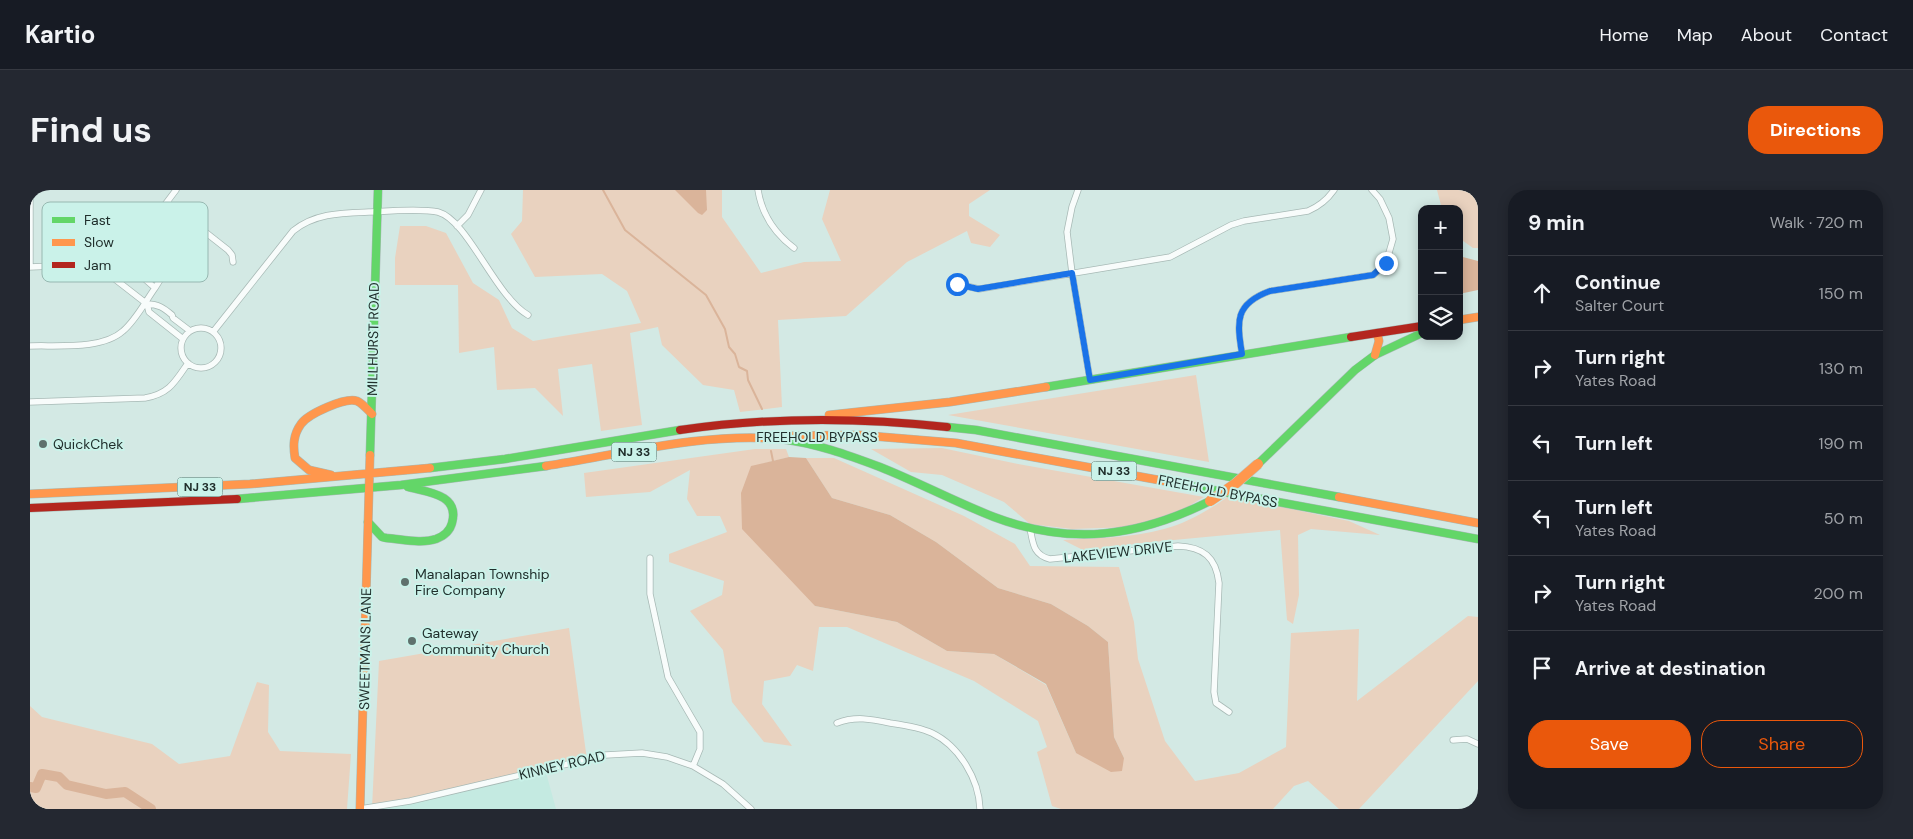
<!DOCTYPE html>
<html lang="en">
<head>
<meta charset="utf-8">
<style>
  :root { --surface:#171b24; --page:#242831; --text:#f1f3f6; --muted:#9ea1a6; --line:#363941; --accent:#ea580c }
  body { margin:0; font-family:"DM Sans",sans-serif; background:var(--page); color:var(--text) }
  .controls { position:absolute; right:15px; top:15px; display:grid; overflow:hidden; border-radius:10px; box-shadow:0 2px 12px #0003 }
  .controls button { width:45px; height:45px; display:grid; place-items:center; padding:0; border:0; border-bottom:1px solid var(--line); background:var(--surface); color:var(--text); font:25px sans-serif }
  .stop { position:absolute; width:15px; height:15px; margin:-11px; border:4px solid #1a73e8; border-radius:50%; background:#fff }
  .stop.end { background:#1a73e8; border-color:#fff; box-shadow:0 1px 5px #0008 }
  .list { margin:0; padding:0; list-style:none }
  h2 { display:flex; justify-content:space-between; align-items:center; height:65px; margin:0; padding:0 20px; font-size:21px }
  h2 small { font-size:16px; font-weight:400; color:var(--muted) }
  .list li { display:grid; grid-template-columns:32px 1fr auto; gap:15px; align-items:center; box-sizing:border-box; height:75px; padding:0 20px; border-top:1px solid var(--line) }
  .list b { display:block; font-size:19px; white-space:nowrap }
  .list p { margin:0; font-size:16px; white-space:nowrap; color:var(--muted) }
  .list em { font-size:16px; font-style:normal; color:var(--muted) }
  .actions { display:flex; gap:10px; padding:15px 20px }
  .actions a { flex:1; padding:11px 0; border:1px solid var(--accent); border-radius:20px; text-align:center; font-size:18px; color:var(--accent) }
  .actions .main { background:var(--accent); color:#fff }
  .icon { flex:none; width:28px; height:28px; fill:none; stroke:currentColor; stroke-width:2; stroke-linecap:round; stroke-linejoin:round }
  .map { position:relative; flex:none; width:1448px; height:619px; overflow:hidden; border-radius:20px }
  header { display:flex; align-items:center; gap:30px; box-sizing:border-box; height:70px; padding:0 25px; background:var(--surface); border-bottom:1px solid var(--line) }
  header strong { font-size:24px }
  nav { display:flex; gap:28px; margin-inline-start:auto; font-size:18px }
  .intro { display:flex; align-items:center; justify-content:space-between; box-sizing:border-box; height:120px; padding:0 30px }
  h1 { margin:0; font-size:35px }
  .button { padding:12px 22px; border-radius:20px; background:var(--accent); color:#fff; font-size:18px; font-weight:700 }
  main { display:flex; gap:30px; padding:0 30px }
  aside { flex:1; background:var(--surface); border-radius:20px; box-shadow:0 2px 12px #0003 }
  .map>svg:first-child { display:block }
  .built { fill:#c4eae1 }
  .green { fill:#e9d2bf }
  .water { fill:#dab49a }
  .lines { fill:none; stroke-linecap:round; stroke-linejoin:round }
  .stream { stroke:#dab49a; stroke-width:2 }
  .river { stroke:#dab49a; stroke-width:10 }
  .street-casing { stroke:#a7b9b5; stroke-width:7 }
  .fast-casing { stroke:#a7b9b5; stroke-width:9 }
  .slow-casing { stroke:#a7b9b5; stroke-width:9 }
  .jam-casing { stroke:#a7b9b5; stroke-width:9 }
  .street { stroke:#f8fcfb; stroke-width:5.5 }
  .fast { stroke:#63d668; stroke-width:8 }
  .slow { stroke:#ff974d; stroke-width:8 }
  .jam { stroke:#b3261e; stroke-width:8 }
  .slow-bridge-casing { stroke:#bbc6c3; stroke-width:11; stroke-linecap:butt }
  .slow-bridge { stroke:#ff974d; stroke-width:10 }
  .route { stroke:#1a73e8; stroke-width:6 }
  .poi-dot { fill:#5f716d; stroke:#caf2e9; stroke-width:2 }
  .labels { text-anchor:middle; stroke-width:4; stroke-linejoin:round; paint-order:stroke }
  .shield { fill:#caf2e9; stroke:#546a65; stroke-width:1 }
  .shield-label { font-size:12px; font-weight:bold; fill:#21302d }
  .street-label { font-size:14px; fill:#21302d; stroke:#caf2e9 }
  .poi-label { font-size:14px; fill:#21302d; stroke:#caf2e9; text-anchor:start }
  .key { fill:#caf2e9; stroke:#97b8b1; stroke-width:1 }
  .key-label { font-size:14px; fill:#21302d }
</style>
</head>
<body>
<header>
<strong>Kartio</strong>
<nav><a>Home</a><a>Map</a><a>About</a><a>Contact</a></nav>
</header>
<div class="intro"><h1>Find us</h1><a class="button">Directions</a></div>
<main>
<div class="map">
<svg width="1448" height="619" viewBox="0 0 1448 619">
  <rect width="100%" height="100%" fill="#d3e9e4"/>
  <path class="built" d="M515,579L526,619H342Z"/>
  <path class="green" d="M493,0H692V27L731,83L774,72L811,71L792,29L800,0H960L939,14V26L970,45L960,57L941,53L937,41L877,72L816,126L748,130L752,217L710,222L704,200L673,195L632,155L628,137L600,143L612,235L571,241L562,174L528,179L533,226L505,198L467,200L464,157L429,163L428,95H365V68L370,36H396L416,43L443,93L469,110L482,138L503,151L611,133L597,101L572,84L505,87L481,44L492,31Z
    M1407,0H1448V58H1443L1429,48V19H1412Z
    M1166,185L1179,272L918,225Z
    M912,258L988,274L1174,307L1154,319L1101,337L1042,339L1000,334L974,312L912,285L881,282L841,259Z
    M725,259H756L759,267L721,277L785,416L867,432L917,461L964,464L1016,495L1046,563L1094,568L1084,547L1078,452L1058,436L1021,414L968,398L906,352L860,325L802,308L776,268H804L934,326L985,354L1000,376L1089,377L1104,432L1108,469L1135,551L1165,591L1209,583L1256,557L1261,443L1329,439L1327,511L1438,426L1448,427V491L1329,619H1309L1278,591L1264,596L1243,619H1031L1022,616L1007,562L1017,557L1008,531L944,491L817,437H789L783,481L767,475L760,486L734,491L732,514L762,556L734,552L702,512L693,460L660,421L692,405L694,391L639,372V364L697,342L690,326H667L657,309L660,280L620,302L556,307L554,283Z
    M1199,306L1319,331L1350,345L1281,339L1268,345L1269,405L1263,434L1257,430L1250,340L1112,353L1055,361L1033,350C1066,348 1101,348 1134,339C1157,333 1179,320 1199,306Z
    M539,438L557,570L342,618L349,471Z
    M227,492L239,495L238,542L250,561L321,564L317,619H0V516L12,527L122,554L149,574L200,566Z"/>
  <path class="water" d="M645,0H676L677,20L672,25L668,23Z
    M1429,66L1448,71V100L1429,104Z
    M759,267L776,268L802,308L860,325L906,352L968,398L1021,414L1058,436L1078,452L1084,547L1094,568L1092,581L1081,582L1046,563L1016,494L964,464L917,461L867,432L785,416L712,339L711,303L721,276Z"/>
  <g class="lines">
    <path class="stream" d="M573,0L595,40L676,105L695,139L699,157L705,164L709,177L717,181L718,190L732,219
      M741,261L743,271"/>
    <path class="river" d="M0,597L6,598L12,584L29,587L37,595L76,604L95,602L121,619"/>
    <g class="street-casing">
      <path id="street" d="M0,0V77
        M728,0C732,25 744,43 764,58
        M1048,0L1042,17L1037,42L1042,83L1060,190
        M137,12L198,60L202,65L203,72
        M427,36L438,25L451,0
        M115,73L130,86V90L125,98
        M0,77L47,75L66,78L81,86L117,114L119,122L153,149
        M81,86L146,0
        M927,94L949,99L1140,67L1201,35L1214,31L1278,21C1290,16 1297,10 1304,0
        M117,114C128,114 134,118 142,125L143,128L160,141
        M151 158a20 20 0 1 1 40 0a20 20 0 1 1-40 0Z
        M183,142L263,41C285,23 312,23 339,22C358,21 391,18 408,22C438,30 465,106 498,125
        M0,156C27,155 72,160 93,141C106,130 115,112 125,98L108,83L139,43L138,36L128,25
        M1212,164C1207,132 1204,114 1240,101L1343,85L1349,80L1356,73L1363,49L1359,28L1350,9L1342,0
        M0,212L115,208C139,204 145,192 158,173
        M1000,338C1003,353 1003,365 1020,369L1148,356C1173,357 1186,367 1189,393L1184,502L1186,513L1199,522
        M620,368V404L638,487L670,542V559L663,576
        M807,533C825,526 841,529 860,533C874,535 889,537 902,543C929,556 949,589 950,619
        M1423,550L1437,549L1448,554
        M330,619L380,611L576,565L612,563L637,567L663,576L693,594L721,619"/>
    </g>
    <g class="fast-casing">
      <path id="fast" d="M1016,197L1321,147
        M917,237L946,240L1309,307
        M751,249C785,253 818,265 850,277C888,292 925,312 964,327C1041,356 1108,347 1180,311
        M340,265L348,0
        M1228,274L1325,180L1345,165L1392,143
        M400,278L475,269L650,240
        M1156,295L1448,349
        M207,309L371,295L516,276
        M338,332L352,347L356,348C372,349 391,354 406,349C414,346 420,341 422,333C430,304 397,302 378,297"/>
    </g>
    <g class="slow-casing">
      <path id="slow" d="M1429,130L1448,127
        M1345,165L1349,151L1347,143
        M799,225L920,212L1016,197
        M754,246L829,245L926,253L1156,295
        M516,276C592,264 674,242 751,249
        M301,285L279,280L265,268C263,256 263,245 271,234C278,224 315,207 327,211C332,213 338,220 342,224
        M0,304L220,294L400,278
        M1309,307L1448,333
        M330,619L340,265"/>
    </g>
    <g class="jam-casing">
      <path id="jam" d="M1321,147L1392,136
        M650,240C739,227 827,227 917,237
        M0,318L207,309"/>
    </g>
    <use href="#street" class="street"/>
    <use href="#fast" class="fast"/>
    <use href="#slow" class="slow"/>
    <use href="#jam" class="jam"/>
    <g class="slow-bridge-casing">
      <path id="slow-bridge" d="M1180,311L1205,294L1228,274"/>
    </g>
    <use href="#slow-bridge" class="slow-bridge"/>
  </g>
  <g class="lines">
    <path class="route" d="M927,94L948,99L1042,83L1060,190L1212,164C1207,132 1204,114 1240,101L1343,85L1356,73"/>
  </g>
  <g class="poi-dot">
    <circle cx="13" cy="254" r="5"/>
    <circle cx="375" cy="392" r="5"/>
    <circle cx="382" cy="451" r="5"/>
  </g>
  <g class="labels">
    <g class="shield">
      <rect x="581.5" y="252.5" width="45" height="19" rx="4"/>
      <rect x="1061.5" y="271.5" width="45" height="19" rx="4"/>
      <rect x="147.5" y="287.5" width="45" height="19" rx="4"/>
    </g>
    <g class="shield-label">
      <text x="604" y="266">NJ 33</text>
      <text x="1084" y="285">NJ 33</text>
      <text x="170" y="301">NJ 33</text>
    </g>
    <g class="street-label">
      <text transform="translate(343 149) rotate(-89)" y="5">MILLHURST ROAD</text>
      <text x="787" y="252">FREEHOLD BYPASS</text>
      <text transform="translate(1188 301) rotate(11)" y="5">FREEHOLD BYPASS</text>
      <text transform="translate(1088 362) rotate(-6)" y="5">LAKEVIEW DRIVE</text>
      <text transform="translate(335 459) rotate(-89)" y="5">SWEETMANS LANE</text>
      <text transform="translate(532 575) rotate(-13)" y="5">KINNEY ROAD</text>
    </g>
    <g class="poi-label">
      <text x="23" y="259">QuickChek</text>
      <text x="385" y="389">Manalapan Township<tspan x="385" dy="16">Fire Company</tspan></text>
      <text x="392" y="448">Gateway<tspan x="392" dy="16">Community Church</tspan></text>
    </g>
  </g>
  <rect x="12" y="12" width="166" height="80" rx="8" class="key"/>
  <rect x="22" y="27" width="23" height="6" fill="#63d668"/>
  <rect x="22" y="49" width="23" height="7" fill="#ff974d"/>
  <rect x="22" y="72" width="23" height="6" fill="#b3261e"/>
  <g class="key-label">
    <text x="54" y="35">Fast</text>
    <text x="54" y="57">Slow</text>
    <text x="54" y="80">Jam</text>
  </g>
</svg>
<div class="controls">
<button>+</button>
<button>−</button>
<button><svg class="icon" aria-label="layers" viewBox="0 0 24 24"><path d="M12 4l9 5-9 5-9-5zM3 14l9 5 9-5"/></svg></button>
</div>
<div class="stop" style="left:927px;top:94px"></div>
<div class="stop end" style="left:1356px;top:73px"></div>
</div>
<aside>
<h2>9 min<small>Walk · 720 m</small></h2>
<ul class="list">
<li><svg class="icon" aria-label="ahead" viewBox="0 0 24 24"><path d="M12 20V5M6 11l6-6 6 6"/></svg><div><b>Continue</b><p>Salter Court</p></div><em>150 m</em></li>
<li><svg class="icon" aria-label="right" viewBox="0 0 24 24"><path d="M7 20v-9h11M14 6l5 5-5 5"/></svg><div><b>Turn right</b><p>Yates Road</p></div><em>130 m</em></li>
<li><svg class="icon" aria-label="left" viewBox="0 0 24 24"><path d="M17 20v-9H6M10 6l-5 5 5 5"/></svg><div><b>Turn left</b></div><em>190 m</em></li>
<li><svg class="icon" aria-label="left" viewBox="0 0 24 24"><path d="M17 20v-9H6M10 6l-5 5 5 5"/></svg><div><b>Turn left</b><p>Yates Road</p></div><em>50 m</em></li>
<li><svg class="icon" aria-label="right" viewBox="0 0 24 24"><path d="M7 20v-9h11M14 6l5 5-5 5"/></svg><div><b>Turn right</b><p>Yates Road</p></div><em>200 m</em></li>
<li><svg class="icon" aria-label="arrive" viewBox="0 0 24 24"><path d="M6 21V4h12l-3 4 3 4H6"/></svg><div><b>Arrive at destination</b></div></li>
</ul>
<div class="actions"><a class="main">Save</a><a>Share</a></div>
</aside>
</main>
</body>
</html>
